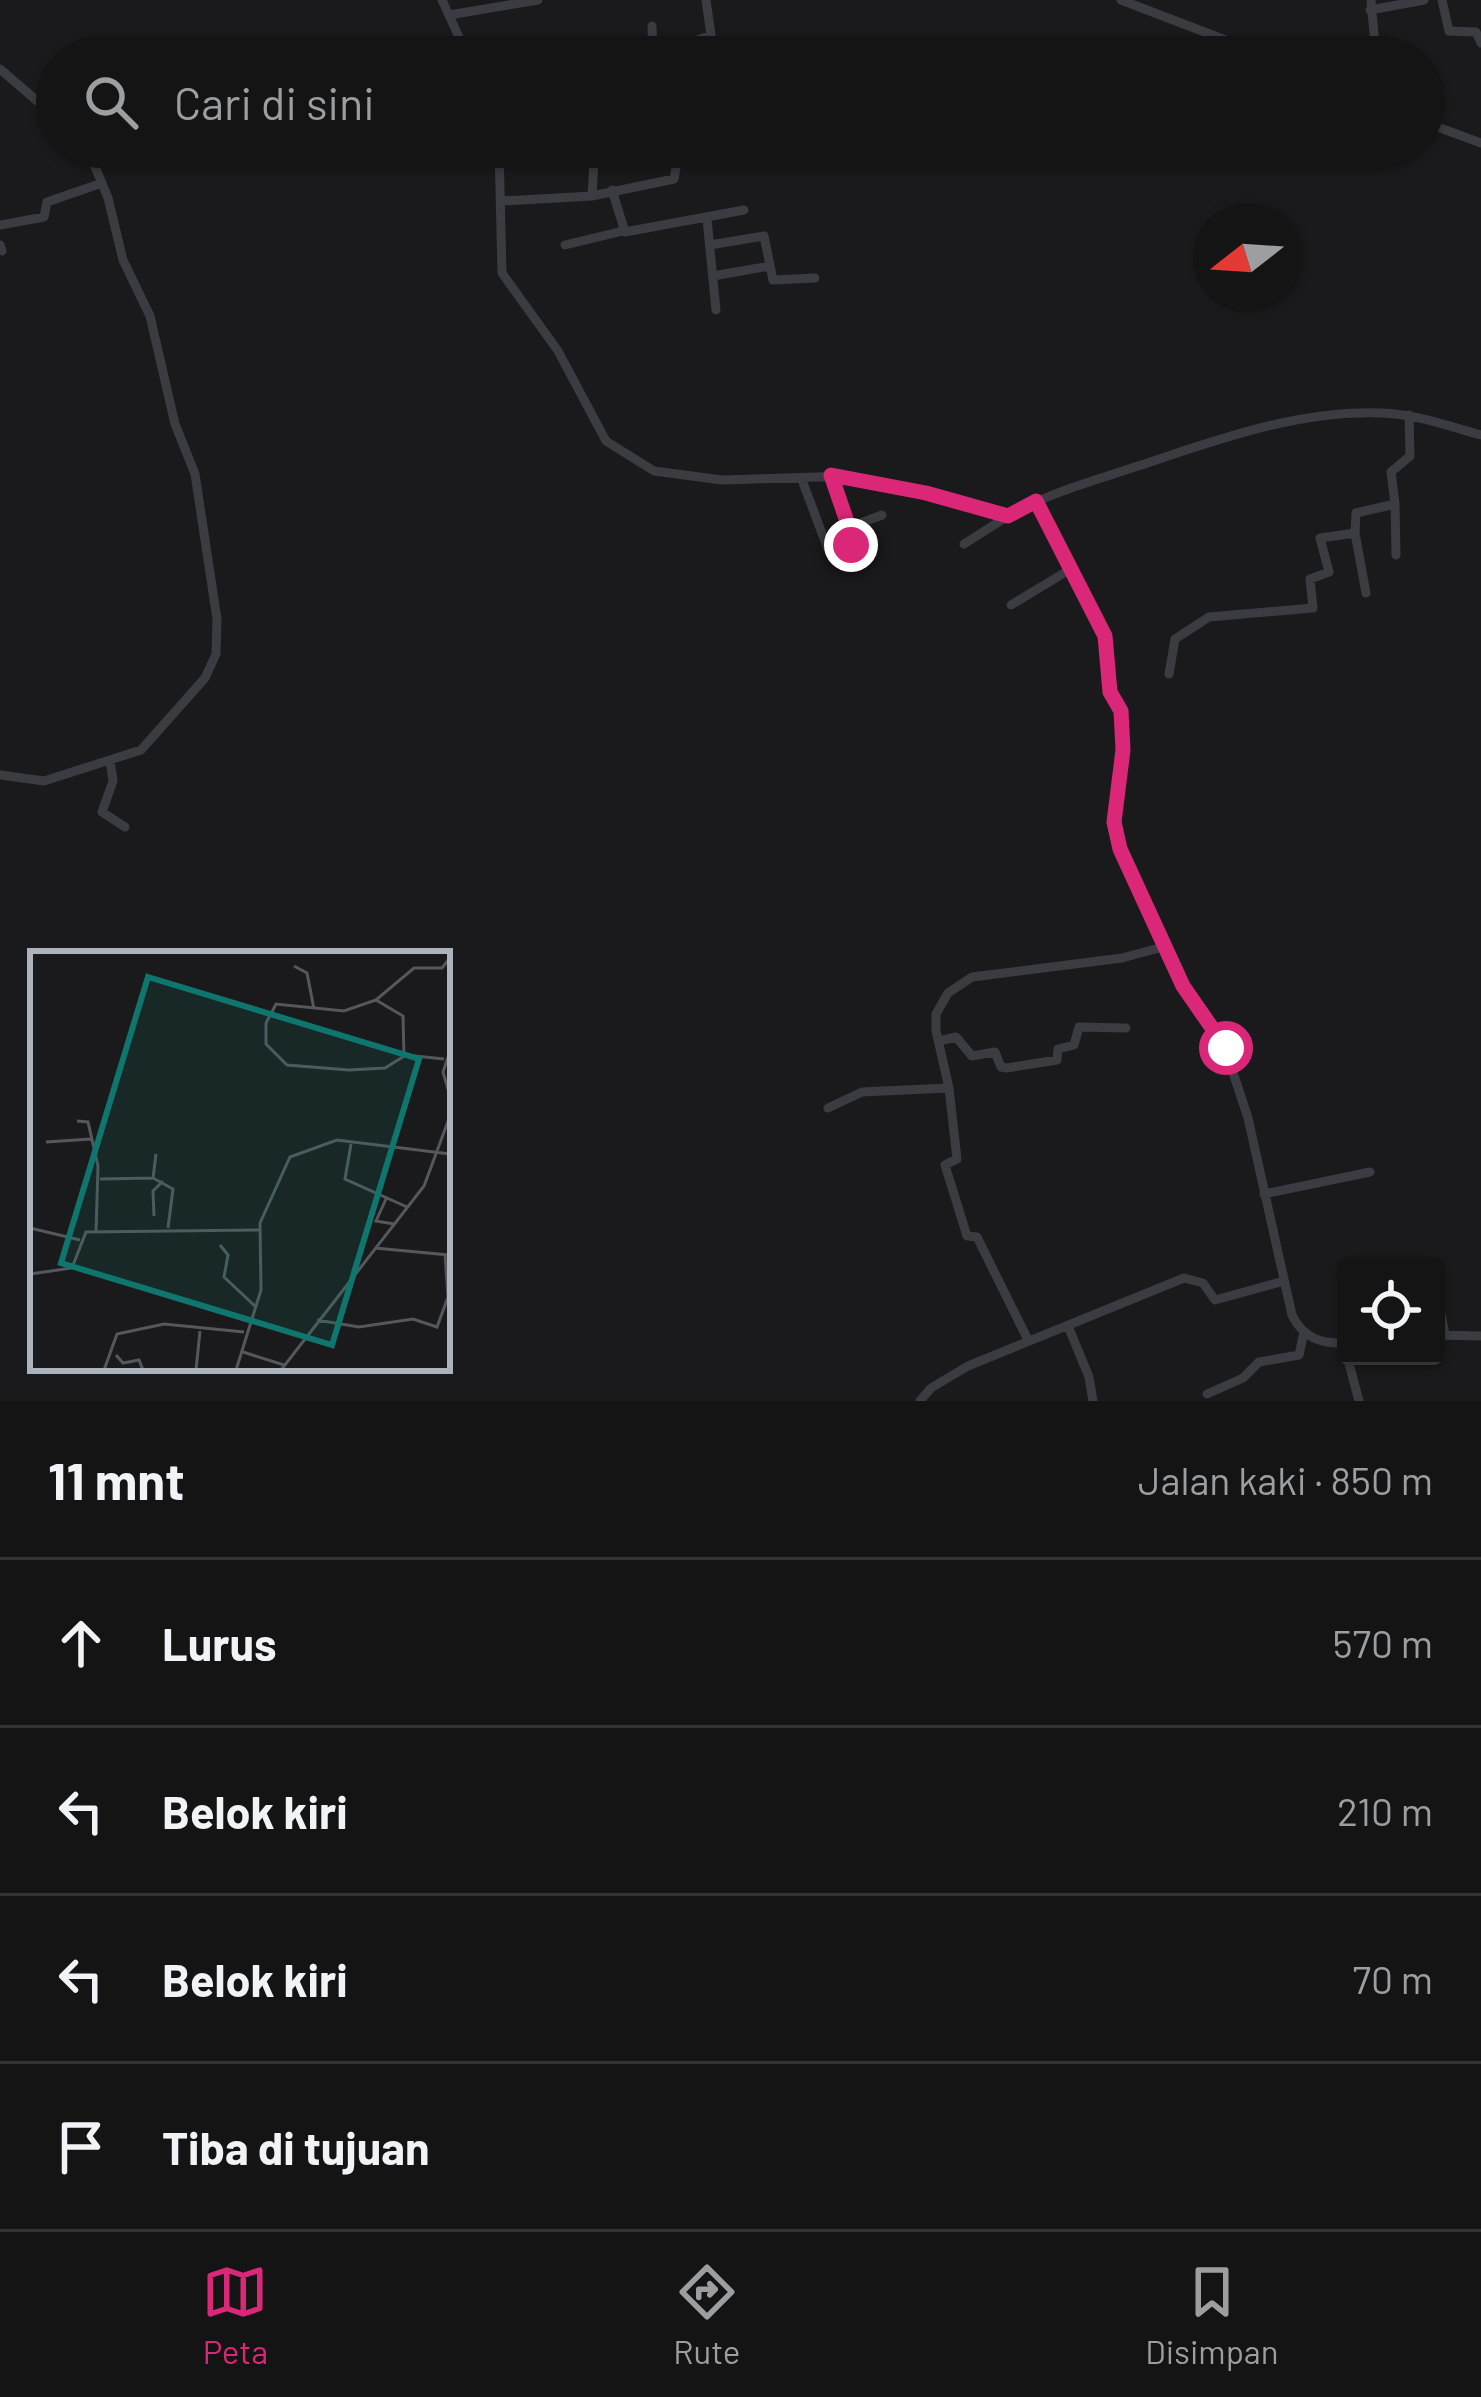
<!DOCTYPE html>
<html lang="id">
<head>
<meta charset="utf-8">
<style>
  :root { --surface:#141415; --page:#212122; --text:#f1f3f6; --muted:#9d9ea0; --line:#333334; --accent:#db2777 }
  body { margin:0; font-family:Barlow,sans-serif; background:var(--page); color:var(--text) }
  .controls { position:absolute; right:36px; bottom:36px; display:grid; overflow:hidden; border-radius:12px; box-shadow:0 3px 9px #0004 }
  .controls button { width:108px; height:108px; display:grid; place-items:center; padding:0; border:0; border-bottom:3px solid var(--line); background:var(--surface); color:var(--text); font:60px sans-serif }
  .compass { position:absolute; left:1193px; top:204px; width:108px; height:108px; border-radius:50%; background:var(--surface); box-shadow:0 3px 9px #0004; rotate:253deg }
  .stop { position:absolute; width:36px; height:36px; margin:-27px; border:9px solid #db2777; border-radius:50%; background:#fff }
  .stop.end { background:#db2777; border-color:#fff; box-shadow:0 3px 12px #0008 }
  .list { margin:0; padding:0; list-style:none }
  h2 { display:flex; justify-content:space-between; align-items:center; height:156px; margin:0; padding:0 48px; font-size:51px }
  h2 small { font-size:39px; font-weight:400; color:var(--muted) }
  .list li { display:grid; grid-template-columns:78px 1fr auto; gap:36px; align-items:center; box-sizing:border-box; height:168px; padding:0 48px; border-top:3px solid var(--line) }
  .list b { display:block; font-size:45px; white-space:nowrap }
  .list em { font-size:39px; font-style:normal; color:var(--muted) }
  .icon { flex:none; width:66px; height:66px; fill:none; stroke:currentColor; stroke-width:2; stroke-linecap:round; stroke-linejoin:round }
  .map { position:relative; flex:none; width:1481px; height:1401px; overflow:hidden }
  .search { position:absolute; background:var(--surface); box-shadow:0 3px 9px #0004; left:36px; right:36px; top:36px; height:132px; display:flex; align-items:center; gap:30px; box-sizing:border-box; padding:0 42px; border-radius:66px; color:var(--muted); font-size:45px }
  .sheet { height:828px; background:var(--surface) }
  nav { display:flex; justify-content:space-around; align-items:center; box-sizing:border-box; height:168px; border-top:3px solid var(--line); background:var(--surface); font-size:33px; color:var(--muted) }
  nav a { display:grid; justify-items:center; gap:6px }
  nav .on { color:var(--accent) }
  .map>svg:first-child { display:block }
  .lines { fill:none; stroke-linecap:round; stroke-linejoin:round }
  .minor { stroke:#3a3c41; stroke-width:9 }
  .route { stroke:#db2777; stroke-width:15 }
  .inset-road { fill:none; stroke:#54575c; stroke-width:3 }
  .view { fill:#0f766e; fill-opacity:0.15; stroke:#0f766e; stroke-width:6 }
  .inset-edge { fill:none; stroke:#acb3bc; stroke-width:6 }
</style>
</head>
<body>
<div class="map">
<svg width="1481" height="1401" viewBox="0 0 1481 1401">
  <rect width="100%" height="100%" fill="#1a1a1c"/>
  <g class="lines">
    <path class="minor" d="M442,0L468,57
      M1121,0L1270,57
      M1371,0L1376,57
      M1442,0L1449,31L1476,32L1481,43
      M1370,10L1424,0
      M449,15L538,0
      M652,26L653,57
      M694,57L695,41L711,35L706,0
      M0,69L57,118
      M1424,122L1481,143
      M499,147L502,273L558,351L606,441L654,471L722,480L846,476L1008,516C1048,493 1093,481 1138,466C1217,440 1297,410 1381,413C1416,414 1448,426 1481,435
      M612,190L625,232L744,210
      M592,196L594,160L679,153
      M502,201L592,196L674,179L680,147
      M707,219L716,310
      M0,225L44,217L47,202L102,183
      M0,245L2,251
      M565,245L623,231
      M710,245L764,236L773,280L815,278
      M713,276L770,266
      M802,480L829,552L854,541L831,474
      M1036,501L1105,636L1110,691L1121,711L1123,750L1114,822L1116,839L1183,986L1225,1048L1248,1118L1292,1315C1303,1338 1321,1344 1346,1343
      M1395,504L1396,555
      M850,527L882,515
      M1355,533L1366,593
      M964,544L1008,516
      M1011,605L1069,570
      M1169,674L1175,639L1209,617L1313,608L1310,579L1329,572L1320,538L1355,533L1356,513L1395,504L1391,472L1410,456L1409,415
      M110,760L113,781L102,812L125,827
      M0,775L44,781L141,750L205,678L216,654L217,619L195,474L175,424L150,316L123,260L108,198L87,147
      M939,1041L956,1037L972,1056L995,1052L1001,1067L1007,1068L1057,1060L1058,1049L1074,1045L1079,1027L1126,1028
      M949,1088L957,1159L945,1165L967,1236L977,1237L1028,1340
      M828,1108L862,1092L949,1088L936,1031V1014L948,993L972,977L1122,958L1163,947
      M1264,1194L1370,1172
      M1436,1289L1445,1334
      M1068,1326L1089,1377L1093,1401
      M1436,1335L1481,1336
      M1347,1356L1359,1401
      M1207,1394L1243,1378L1259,1362L1299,1355L1304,1332
      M920,1401L931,1388L968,1366L1184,1278L1203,1283L1215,1300L1284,1281"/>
  </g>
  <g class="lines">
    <path class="route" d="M851,545L854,542L831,475L926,493L1008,516L1036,501L1105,636L1110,692L1121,711L1123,750L1114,822L1120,849L1183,986L1226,1048"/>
  </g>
  <g transform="translate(30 951)">
    <rect width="420" height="420" fill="#1a1a1c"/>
    <path class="inset-road" d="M264,15L277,22L284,58M346,49L373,65L374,105M420,100L413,121L420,145M414,108L376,104L355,117L319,119L257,114L236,93V72L246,53L314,60L346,49L384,17H412L420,7M47,170L58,171L68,215L66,281M16,191L61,188M321,193L315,228L377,256M126,203L123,227L143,238L138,277M70,228L123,227M356,248L346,270L364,273M124,265L123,240L133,230M0,277L50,289M190,294L198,304L194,326L226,356M345,297L419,304M0,323L42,317L56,281L231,279M287,369L329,376L383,368L407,376L418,346L415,303M213,401L254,414M86,404L93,412L109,409L113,419M74,419L87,383L134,373L214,381M166,419L170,380M206,419L231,339L230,272L260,206L307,189L420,203M251,419L394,235L420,165"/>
    <path class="view" d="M118,26L389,108L302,394L31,312Z"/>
    <rect width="420" height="420" class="inset-edge"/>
  </g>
</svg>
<div class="controls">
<button><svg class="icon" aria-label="locate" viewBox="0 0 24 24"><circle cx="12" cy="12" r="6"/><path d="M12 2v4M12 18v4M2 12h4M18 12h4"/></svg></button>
</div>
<svg class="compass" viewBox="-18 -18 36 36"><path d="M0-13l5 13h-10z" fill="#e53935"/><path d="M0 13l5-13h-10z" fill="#9d9ea0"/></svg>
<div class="stop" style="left:1226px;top:1048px"></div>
<div class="stop end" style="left:851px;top:545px"></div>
<div class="search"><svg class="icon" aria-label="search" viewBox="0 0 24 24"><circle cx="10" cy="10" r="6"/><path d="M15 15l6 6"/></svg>Cari di sini</div>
</div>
<section class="sheet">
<h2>11 mnt<small>Jalan kaki · 850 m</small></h2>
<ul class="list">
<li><svg class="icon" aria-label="ahead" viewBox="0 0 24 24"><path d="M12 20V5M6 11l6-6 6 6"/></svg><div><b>Lurus</b></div><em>570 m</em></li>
<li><svg class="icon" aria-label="left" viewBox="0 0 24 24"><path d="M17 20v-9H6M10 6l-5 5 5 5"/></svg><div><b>Belok kiri</b></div><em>210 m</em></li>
<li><svg class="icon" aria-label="left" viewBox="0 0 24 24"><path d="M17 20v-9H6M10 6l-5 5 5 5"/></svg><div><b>Belok kiri</b></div><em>70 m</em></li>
<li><svg class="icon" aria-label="arrive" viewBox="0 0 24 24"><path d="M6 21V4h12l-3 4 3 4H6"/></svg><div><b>Tiba di tujuan</b></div></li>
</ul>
</section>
<nav>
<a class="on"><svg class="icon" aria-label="map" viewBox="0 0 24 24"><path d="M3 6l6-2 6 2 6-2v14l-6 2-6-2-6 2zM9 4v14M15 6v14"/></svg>Peta</a>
<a><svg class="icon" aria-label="directions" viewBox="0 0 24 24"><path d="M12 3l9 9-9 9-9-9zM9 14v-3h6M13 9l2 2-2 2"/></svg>Rute</a>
<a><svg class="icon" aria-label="saved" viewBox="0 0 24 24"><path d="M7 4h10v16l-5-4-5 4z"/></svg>Disimpan</a>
</nav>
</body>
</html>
